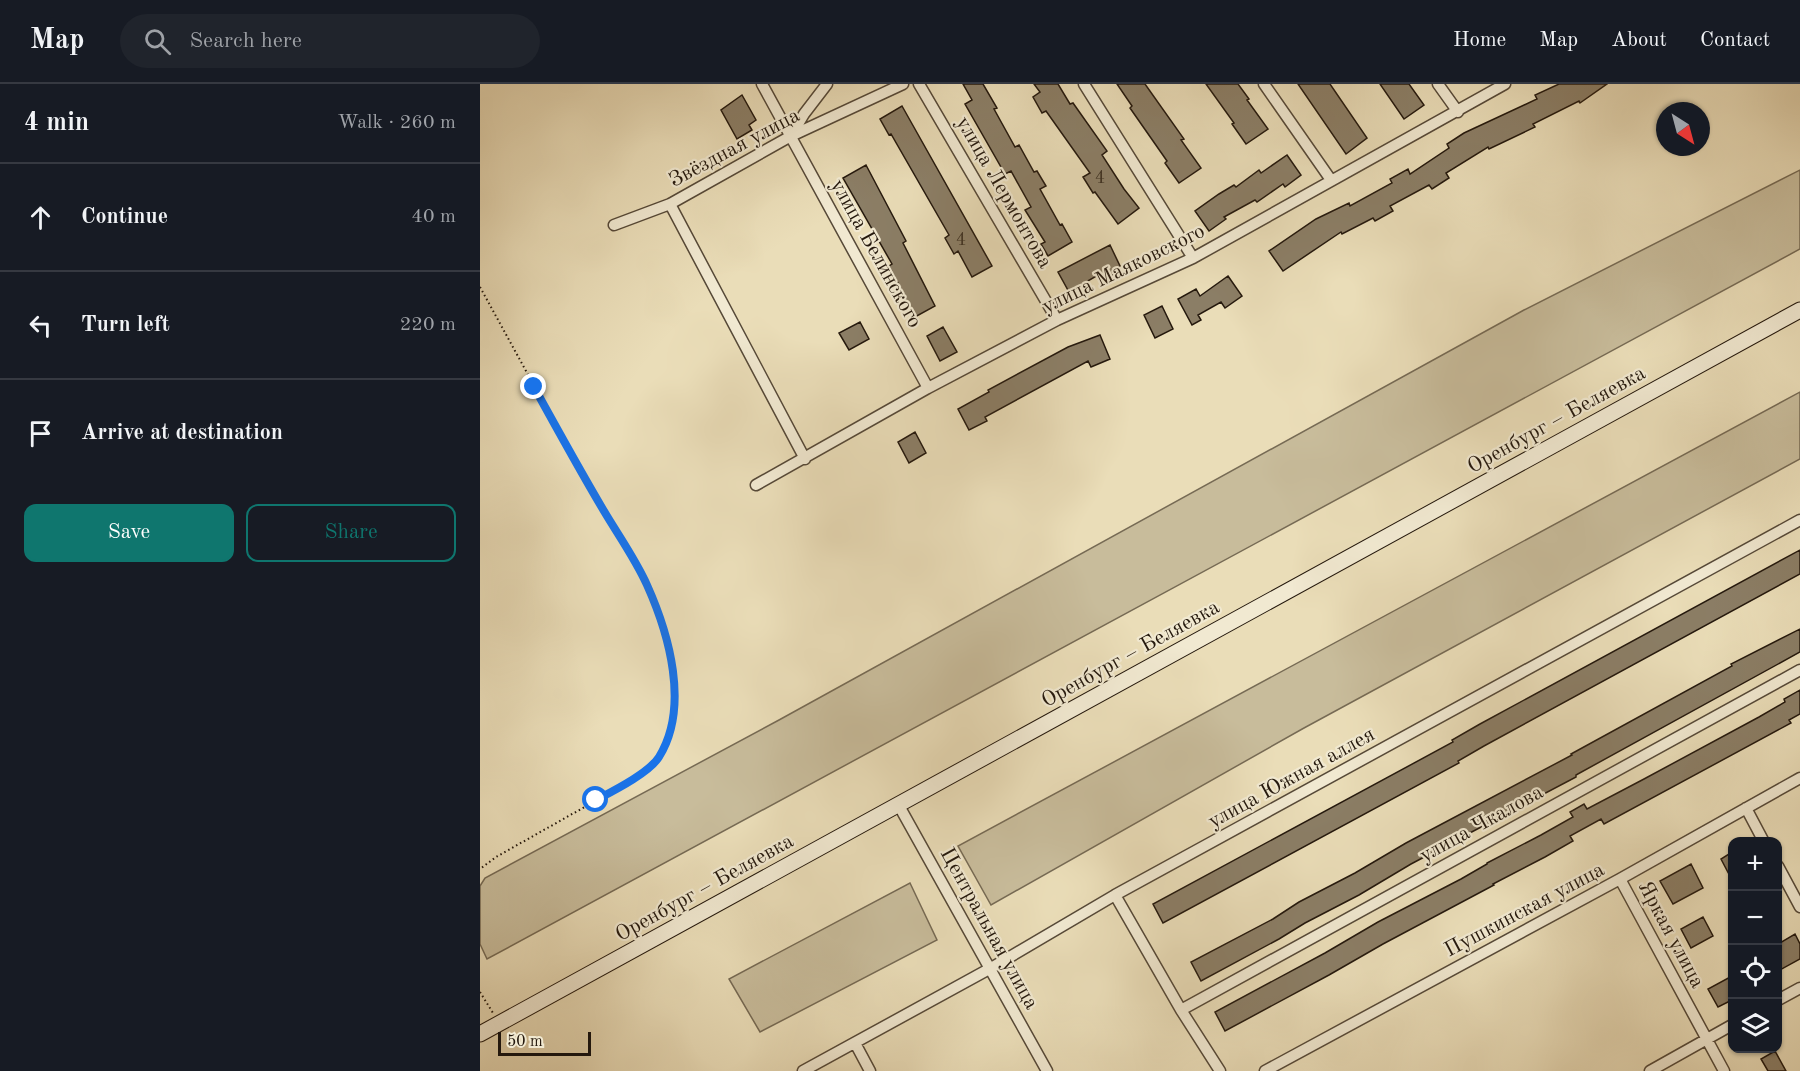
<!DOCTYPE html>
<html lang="en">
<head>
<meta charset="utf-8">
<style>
  :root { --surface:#171b24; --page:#20242c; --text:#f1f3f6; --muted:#9ea1a6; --line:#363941; --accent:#0f766e }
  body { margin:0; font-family:"Old Standard TT",serif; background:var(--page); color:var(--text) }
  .controls { position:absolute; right:18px; bottom:18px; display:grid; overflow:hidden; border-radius:12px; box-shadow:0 2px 4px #0004 }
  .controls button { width:54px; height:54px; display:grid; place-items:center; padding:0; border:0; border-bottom:2px solid var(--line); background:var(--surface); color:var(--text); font:30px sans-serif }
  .compass { position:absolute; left:1176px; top:18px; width:54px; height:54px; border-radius:50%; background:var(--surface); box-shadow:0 2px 4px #0004; rotate:144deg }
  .scale { position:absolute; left:18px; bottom:15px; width:93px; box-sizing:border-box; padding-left:6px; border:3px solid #24180d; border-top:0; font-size:16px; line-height:21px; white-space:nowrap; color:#24180d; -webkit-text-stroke:4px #f1e9d1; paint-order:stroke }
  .stop { position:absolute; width:18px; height:18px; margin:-14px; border:4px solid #1a73e8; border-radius:50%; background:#fff }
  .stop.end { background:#1a73e8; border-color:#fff; box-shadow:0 2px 6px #0008 }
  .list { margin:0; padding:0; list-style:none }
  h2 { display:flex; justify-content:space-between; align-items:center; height:78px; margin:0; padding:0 24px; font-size:26px }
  h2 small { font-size:20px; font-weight:400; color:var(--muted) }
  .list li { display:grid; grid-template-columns:39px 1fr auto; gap:18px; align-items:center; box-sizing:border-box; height:108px; padding:0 24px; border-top:2px solid var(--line) }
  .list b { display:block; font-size:22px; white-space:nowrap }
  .list em { font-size:20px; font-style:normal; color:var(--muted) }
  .actions { display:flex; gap:12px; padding:18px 24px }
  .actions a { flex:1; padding:14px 0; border:2px solid var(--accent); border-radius:12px; text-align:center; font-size:21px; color:var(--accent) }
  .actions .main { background:var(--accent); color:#fff }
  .icon { flex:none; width:33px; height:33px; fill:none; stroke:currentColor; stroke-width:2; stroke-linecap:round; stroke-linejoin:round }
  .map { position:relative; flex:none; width:1320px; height:987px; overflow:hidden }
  header { display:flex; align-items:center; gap:36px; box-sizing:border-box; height:84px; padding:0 30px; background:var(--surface); border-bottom:2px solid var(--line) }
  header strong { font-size:28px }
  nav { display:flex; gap:33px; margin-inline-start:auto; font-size:21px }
  .search { width:420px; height:54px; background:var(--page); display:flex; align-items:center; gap:15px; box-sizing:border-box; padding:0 21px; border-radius:33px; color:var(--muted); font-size:22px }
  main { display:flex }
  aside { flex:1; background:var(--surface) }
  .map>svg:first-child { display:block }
  .green { fill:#c8bc9b; stroke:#766a54; stroke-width:1.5 }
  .building { fill:#8b7e66; stroke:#24180d; stroke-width:1.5 }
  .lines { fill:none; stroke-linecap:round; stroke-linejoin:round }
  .street-casing { stroke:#564938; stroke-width:13 }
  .secondary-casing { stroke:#24180d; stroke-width:17 }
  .path { stroke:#24180d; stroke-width:2; stroke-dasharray:1.5 3; stroke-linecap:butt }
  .street { stroke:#f1e9d1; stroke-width:10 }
  .secondary { stroke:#f1e9d1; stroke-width:15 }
  .route { stroke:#1a73e8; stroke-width:8 }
  .labels { text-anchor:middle; stroke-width:4.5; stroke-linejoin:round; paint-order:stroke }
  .number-label { font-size:18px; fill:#3e3223 }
  .street-label { font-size:21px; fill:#24180d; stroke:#f1e9d1 }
</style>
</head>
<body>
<header>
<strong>Map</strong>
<div class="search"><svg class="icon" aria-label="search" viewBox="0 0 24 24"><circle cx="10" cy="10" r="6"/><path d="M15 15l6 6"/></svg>Search here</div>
<nav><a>Home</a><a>Map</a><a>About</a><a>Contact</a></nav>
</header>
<main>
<aside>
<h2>4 min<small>Walk · 260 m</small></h2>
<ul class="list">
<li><svg class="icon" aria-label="ahead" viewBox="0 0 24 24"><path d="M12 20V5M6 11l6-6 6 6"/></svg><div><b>Continue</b></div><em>40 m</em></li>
<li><svg class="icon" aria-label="left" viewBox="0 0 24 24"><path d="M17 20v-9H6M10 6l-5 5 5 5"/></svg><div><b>Turn left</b></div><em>220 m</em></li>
<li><svg class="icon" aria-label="arrive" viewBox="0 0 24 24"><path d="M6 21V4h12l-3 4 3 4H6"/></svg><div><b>Arrive at destination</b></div></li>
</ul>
<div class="actions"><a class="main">Save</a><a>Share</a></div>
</aside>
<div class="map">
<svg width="1320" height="987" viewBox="0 0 1320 987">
  <rect width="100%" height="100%" fill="#eaddb8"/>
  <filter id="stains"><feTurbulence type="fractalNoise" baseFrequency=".00333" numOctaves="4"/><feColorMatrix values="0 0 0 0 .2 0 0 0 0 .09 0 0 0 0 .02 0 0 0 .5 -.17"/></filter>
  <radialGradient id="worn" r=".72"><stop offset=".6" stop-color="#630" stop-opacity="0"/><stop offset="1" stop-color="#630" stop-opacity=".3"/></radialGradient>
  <path class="green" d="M1320,86V165L7,875L0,860V802L5,794L299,636L1044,226Z
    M1320,308V375L824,644L511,821L478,762Z
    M430,799L457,856L280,948L249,895Z"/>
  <path class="building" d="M483,0H503L517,24L514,25L535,63L539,61L554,88L557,87L566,102L560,105L580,141L582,140L592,158L568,172L561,160L565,158L545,126L551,123L531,87L525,90L485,20L492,16Z
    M554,0H578L590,20L593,19L627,67L622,71L644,105L659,124L638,140L615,108L613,109L603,93L610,89L566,27L562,29L553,13L560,8Z
    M637,0H665L704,55L701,56L721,84L699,99L685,79L687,77L650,24L652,22Z
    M726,0H758L769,15L767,16L788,45L766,60L752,40L754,39Z
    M818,0H850L887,54L866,70Z
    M900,0H929L944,21L924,35Z
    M1079,0H1127L1100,19L1099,17L1053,40L1055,43L1009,65L1008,63L966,89L969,94L952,105L949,101L910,122L913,127L895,137L893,134L862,150L861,148L803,187L789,167L836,135L869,119L870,122L912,99L910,95L928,85L930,90L969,64L967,60L984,49L1057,15L1055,11Z
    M262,11L276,36L269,41L272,46L257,55L241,26Z
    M422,22L512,182L492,193L478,167L474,170L465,154L469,151L411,50L409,51L400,35Z
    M807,71L821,91L805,103L803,100L777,118L775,116L744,133L746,135L729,147L715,127L739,110L754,101L756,103L779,86L781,89Z
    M386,81L426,157L423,159L455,222L435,233L425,215L426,214L409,182L412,180L363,94Z
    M630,161L640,182L632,186L634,190L621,197L618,191L589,208L578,188Z
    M748,192L762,212L745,224L741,218L718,231L721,236L712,241L698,215L716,205L720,212Z
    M682,222L693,245L675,254L664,231Z
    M380,238L389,255L369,266L359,249Z
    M463,243L477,268L460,277L447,252Z
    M620,251L630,275L611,283L608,277L505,333L507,337L489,346L478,325L509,308L508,306L588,263Z
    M435,348L446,369L429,379L418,358Z
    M1320,466V490L1004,662L978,677L979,679L683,839L673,820L973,658L972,656L1000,640Z
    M1320,545V568L1096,691V693L931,780L879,811L825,839L799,855L721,897L711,878L793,835L819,818L875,789L926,759L1092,671L1091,670L1252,582L1251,580Z
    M1320,606V630L1309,636L1311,639L1124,740L1121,735L1090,752L1093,757L1065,773L1013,800L1014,801L903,860L849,891L745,947L735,928L845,869L898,838L981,795L1007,780V779L1061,751L1093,733L1090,728L1104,720L1107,725L1164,695L1279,633L1305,618L1304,615Z
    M1252,768V796L1241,775Z
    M1211,780L1223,804L1193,820L1180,797Z
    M1223,833L1233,852L1211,864L1201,845Z
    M1315,850L1320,860V875L1298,887V860Z
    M1252,892V916L1238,923L1228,905Z
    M1295,967L1306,987H1288L1281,975Z"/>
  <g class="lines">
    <g class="street-casing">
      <path id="street" d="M282,0L448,304
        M439,0L577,236
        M604,0L713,174
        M784,0L851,96
        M958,0L978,28
        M311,52L324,30L347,0
        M190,120L325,375
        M134,141L190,120L311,52L423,0
        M276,401L448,304L577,236L713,174L1025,0
        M418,720L567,987
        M1266,724L1284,758
        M1298,782L1320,823
        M1140,795L1244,987
        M635,811L701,926L740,987
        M1298,916L1320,904
        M701,926L1320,586
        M375,959L390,987
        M323,987L511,884L635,811L1320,436
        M785,987L1140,795L1320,694
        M1170,987L1252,941"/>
    </g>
    <g class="secondary-casing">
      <path id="secondary" d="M0,950L1320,226"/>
    </g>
    <path class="path" d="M0,203L97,380L167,499L190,566L195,609L193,639L179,674L156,694L16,773L0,785
      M0,908L13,929"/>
    <use href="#street" class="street"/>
    <use href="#secondary" class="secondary"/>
  </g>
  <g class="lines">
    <path class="route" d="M54,303C76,343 98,383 121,422C136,448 155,474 167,501C189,550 210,623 179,673C169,689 133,707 116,716"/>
  </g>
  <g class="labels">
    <g class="number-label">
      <text x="620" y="99">4</text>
      <text x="481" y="161">4</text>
    </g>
    <g class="street-label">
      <text transform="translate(254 63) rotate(-28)" y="7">Звёздная улица</text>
      <text transform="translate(525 108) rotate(60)" y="7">улица Лермонтова</text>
      <text transform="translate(397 169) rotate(61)" y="7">улица Белинского</text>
      <text transform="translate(643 184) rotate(-26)" y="7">улица Маяковского</text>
      <text transform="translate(1076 335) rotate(-29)" y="7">Оренбург – Беляевка</text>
      <text transform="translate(650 569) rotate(-29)" y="7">Оренбург – Беляевка</text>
      <text transform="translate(811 693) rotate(-29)" y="7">улица Южная аллея</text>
      <text transform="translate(1001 739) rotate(-29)" y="7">улица Чкалова</text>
      <text transform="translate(224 803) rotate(-29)" y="7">Оренбург – Беляевка</text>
      <text transform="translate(1044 825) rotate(-28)" y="7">Пушкинская улица</text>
      <text transform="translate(510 844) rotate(61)" y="7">Центральная улица</text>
      <text transform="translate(1192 850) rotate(62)" y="7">Яркая улица</text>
    </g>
  </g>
  <rect width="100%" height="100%" filter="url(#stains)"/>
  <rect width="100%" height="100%" fill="url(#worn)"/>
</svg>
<div class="controls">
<button>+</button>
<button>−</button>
<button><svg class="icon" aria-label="locate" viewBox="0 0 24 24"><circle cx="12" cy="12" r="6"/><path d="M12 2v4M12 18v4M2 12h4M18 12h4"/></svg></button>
<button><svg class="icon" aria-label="layers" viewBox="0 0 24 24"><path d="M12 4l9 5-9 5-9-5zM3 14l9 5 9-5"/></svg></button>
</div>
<svg class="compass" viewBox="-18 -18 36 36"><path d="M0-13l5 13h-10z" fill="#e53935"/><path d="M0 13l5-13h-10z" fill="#9ea1a6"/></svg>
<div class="scale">50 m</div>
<div class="stop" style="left:116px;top:716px"></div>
<div class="stop end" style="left:54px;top:303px"></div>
</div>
</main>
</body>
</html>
